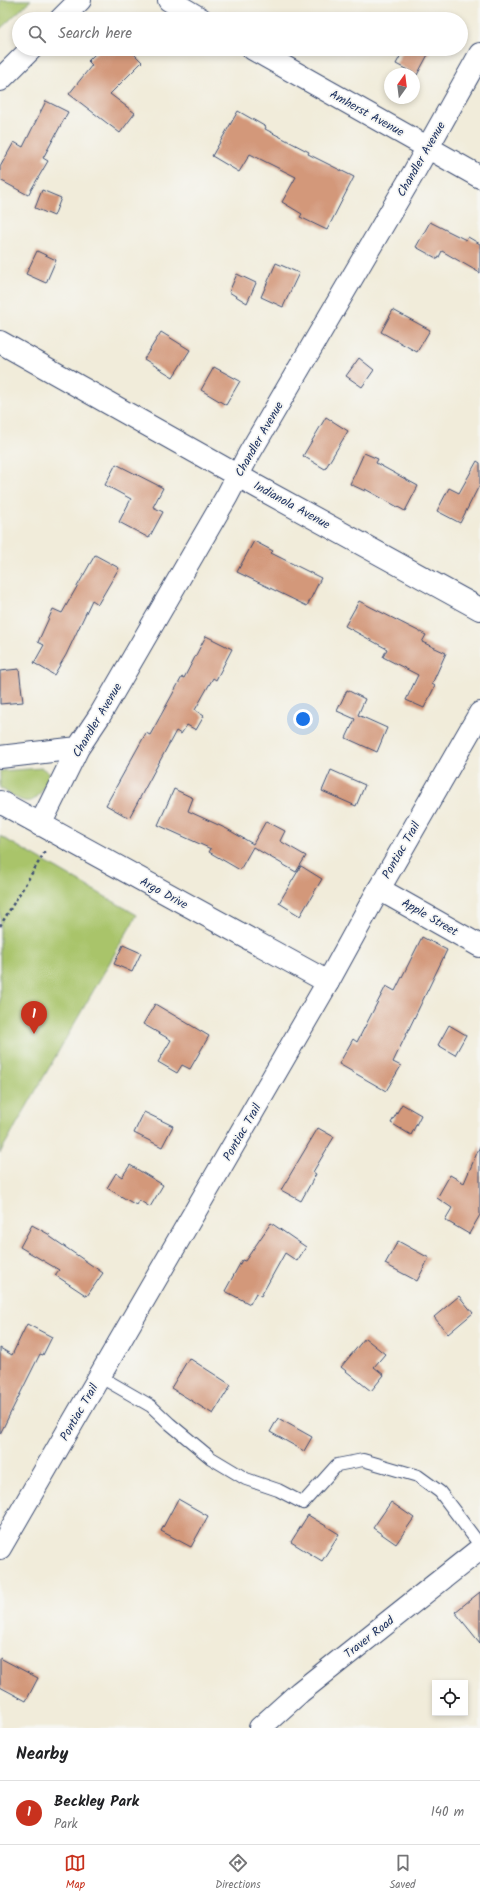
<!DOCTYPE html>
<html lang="en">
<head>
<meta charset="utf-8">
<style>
  :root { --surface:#fff; --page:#f6f6f6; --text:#202124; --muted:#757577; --line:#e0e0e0; --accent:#c8321e }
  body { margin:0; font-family:Kalam,sans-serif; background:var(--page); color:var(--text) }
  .controls { position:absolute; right:12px; bottom:12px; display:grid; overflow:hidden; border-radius:0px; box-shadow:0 2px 6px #0003 }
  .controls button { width:36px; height:36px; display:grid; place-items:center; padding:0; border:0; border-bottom:1px solid var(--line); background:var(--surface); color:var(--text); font:20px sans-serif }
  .compass { position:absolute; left:384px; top:68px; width:36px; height:36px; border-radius:50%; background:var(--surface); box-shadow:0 2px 6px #0003; rotate:14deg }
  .you { position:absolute; left:303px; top:719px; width:14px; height:14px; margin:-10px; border:3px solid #fff; border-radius:50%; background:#1a73e8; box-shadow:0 0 0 6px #1a73e833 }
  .badge { display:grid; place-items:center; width:26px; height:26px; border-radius:50%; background:var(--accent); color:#fff; font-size:13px; font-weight:700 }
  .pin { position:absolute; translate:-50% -33px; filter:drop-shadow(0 1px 2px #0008) }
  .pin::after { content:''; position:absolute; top:21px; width:14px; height:12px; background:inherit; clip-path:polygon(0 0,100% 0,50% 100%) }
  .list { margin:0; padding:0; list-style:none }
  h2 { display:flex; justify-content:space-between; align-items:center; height:52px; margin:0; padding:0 16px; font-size:17px }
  h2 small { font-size:13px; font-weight:400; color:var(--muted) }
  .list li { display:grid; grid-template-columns:26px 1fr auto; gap:12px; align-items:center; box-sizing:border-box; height:64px; padding:0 16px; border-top:1px solid var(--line) }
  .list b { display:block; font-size:15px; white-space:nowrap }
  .list p { margin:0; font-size:13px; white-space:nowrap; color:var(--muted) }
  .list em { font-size:13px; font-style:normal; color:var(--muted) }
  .icon { flex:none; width:22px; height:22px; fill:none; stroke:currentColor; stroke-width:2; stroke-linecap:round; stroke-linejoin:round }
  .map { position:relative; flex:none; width:480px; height:1728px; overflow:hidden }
  .search { position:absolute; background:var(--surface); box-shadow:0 2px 6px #0003; left:12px; right:12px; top:12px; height:44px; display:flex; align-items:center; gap:10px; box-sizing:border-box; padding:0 14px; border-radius:22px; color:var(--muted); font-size:15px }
  .sheet { height:116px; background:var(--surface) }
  nav { display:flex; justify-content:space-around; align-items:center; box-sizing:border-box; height:56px; border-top:1px solid var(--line); background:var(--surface); font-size:11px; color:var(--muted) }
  nav a { display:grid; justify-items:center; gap:2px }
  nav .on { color:var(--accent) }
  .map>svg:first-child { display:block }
  .green { fill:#a9c46b; stroke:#627a64 }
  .building { fill:#d3987a }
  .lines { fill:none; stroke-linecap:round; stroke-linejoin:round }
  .service-casing { stroke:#3b4b71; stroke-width:14 }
  .minor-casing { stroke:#3b4b71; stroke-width:24 }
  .secondary-casing { stroke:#3b4b71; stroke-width:24 }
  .path { stroke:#3b4b71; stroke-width:2.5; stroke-dasharray:3 3; stroke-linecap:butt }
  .service { stroke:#fff; stroke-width:12 }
  .minor { stroke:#fff; stroke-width:22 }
  .secondary { stroke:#fff; stroke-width:22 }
  .labels { text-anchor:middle; stroke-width:3.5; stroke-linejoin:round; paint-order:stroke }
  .street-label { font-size:12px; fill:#1b2f5e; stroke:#f6f6f2 }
</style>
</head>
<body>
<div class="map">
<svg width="480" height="1728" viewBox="0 0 480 1728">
  <rect width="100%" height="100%" fill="#f6f6f2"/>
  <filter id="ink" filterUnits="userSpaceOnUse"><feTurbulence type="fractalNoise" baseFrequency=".025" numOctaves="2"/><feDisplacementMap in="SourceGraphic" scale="8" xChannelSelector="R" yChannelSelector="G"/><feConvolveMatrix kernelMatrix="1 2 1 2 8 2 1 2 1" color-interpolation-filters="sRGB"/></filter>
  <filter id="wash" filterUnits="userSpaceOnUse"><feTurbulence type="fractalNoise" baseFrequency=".012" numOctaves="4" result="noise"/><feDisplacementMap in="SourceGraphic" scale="16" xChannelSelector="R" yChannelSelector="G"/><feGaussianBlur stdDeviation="0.9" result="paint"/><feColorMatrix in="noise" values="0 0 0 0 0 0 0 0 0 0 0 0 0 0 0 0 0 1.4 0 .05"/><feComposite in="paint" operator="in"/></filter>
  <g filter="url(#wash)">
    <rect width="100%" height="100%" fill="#f1ecda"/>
    <path class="green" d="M0,0H31L0,29Z
      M42,768L49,773C49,780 45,784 42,790C30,812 16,797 0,788V771Z
      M0,836L137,915L0,1153Z"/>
    <g id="blocks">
      <path class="building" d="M100,49H129L142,62L110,94L135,113L120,133L69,94L92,65L88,61Z
        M404,49H431L417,75L396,64Z
        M46,101L68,112L43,158L48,161L28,195L0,180V167L14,142L23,147Z
        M238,111L266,127L265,129L309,152L308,154L354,177L327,230L300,217L302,214L282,202L296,177L250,154L239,172L212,156Z
        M42,190L61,198L54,216L35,208Z
        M430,222L466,240L468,237L480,244V273L442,251L438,259L416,247Z
        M37,251L56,260L46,283L26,274Z
        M276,263L299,273L283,307L261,297Z
        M237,274L256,283L247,303L229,292Z
        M393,310L430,330L417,352L381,332Z
        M161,332L190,350L173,377L144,359Z
        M359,358L374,370L362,387L346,376Z
        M214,367L240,381L226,405L201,390Z
        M326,417L348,431L325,469L303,456Z
        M364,453L378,459L376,463L418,486L405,511L365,489V491L350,484Z
        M477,461L480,463V484L460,523L437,511L449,488L459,493Z
        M116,464L163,488L153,507L163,512L149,538L119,522L131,499L105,485Z
        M254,541L273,551L271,553L321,578L307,606L237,572Z
        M95,555L119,568L98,604L92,600L66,655L54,675L34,663L44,645L38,642L53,609L62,613Z
        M359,601L426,635L422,642L446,653L432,684L435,686L424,708L406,700L418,675L383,657L387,649L345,626Z
        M206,636L232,649L216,680L213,678L195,710L204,716L196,730L187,725L181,734L176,731L129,818L106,805L146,733L150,735L182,677L184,678Z
        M19,669L23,702L0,704V671Z
        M347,690L365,699L358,715L387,728L377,752L346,738L355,719L337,711Z
        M331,770L365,785L356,806L322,791Z
        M174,789L193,798L188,811L227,829L253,844L266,821L285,831L280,841L306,856L296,872L253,847L240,870L209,852L211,849L158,825Z
        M301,866L322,879L300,916L279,903Z
        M422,937L447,950L393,1062L401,1066L386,1091L339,1064L353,1039L357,1042L386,986L395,991Z
        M123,945L141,953L132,972L114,964Z
        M155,1004L209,1036L190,1069L182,1065L177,1073L158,1062L171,1040L143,1024Z
        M449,1025L466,1035L455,1055L438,1045Z
        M402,1104L421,1115L411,1135L391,1123Z
        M144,1112L173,1126L162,1147L134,1133Z
        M318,1128L334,1137L313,1172L316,1174L301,1201L281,1190Z
        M480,1146V1215L469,1234L445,1220L452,1208L437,1198L450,1175L464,1183Z
        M130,1165L163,1185L150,1207L139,1200L136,1205L107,1188L116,1173L122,1177Z
        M271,1223L306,1247L297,1261L285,1253L261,1296L256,1293L250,1304L225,1291L242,1260L245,1261Z
        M32,1225L50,1235L49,1236L103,1273L87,1296L55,1275L59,1270L20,1247Z
        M398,1241L429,1258L417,1281L385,1264Z
        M459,1296L473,1313L448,1334L434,1317Z
        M27,1324L52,1337L43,1355L40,1354L0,1434V1348L12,1355Z
        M365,1338L385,1354L374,1367L384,1375L371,1391L341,1367Z
        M189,1358L231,1385L213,1414L171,1388Z
        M278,1418L312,1437L304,1451L270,1432Z
        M178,1499L208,1516L191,1547L161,1531Z
        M391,1502L414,1518L396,1544L373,1528Z
        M308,1515L339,1534L322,1561L291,1542Z
        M480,1592V1643L455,1612Z
        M0,1658L38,1678L26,1701L0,1687Z"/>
    </g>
  </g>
  <g filter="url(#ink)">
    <use href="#blocks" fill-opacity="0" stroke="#3b4b71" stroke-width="1"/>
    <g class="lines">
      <g class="service-casing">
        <path id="service" d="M99,1376L151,1406L170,1424L211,1458L246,1479L278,1490L303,1503L337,1465L363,1460L418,1476L440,1492L480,1545"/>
      </g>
      <g class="minor-casing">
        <path id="minor" d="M169,0L201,19
          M61,19L80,0
          M253,49L480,177
          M0,80L31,49
          M0,342L256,486L480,609
          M0,757L78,748
          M0,802L328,982
          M40,825L78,748L100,715L227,496L249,454L414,172L480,54
          M379,889L480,946
          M260,1728L300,1692L480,1549"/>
      </g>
      <g class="secondary-casing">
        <path id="secondary" d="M0,1548L328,982L379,889L480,713"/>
      </g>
      <path class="path" d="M0,926L46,850"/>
      <use href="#service" class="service"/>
      <use href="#minor" class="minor"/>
      <use href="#secondary" class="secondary"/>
    </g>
  </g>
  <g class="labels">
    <g class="street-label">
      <text transform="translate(367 113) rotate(29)" y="4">Amherst Avenue</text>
      <text transform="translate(421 159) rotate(-60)" y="4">Chandler Avenue</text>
      <text transform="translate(259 439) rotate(-60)" y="4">Chandler Avenue</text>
      <text transform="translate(292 505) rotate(29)" y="4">Indianola Avenue</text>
      <text transform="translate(97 720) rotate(-59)" y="4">Chandler Avenue</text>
      <text transform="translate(401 850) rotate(-60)" y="4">Pontiac Trail</text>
      <text transform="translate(164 893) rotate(29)" y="4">Argo Drive</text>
      <text transform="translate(430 917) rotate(30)" y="4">Apple Street</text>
      <text transform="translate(242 1132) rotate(-60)" y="4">Pontiac Trail</text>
      <text transform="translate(79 1412) rotate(-60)" y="4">Pontiac Trail</text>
      <text transform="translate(369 1637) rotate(-38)" y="4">Traver Road</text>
    </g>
  </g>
</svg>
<div class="controls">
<button><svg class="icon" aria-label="locate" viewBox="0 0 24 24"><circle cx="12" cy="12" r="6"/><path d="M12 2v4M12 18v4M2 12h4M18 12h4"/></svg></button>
</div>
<svg class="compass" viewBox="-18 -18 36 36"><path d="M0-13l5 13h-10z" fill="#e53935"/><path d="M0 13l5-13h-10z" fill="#757577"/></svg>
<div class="you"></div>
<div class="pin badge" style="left:34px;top:1034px">1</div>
<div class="search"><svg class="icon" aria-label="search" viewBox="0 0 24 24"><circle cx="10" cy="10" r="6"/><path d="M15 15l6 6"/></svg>Search here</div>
</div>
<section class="sheet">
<h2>Nearby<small></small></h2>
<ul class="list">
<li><span class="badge">1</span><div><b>Beckley Park</b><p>Park</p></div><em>140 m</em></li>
</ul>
</section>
<nav>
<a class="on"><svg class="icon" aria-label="map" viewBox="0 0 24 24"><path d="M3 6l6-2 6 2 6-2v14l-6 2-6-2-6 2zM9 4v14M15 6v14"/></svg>Map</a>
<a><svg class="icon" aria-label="directions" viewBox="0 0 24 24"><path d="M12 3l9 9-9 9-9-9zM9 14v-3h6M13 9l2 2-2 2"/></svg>Directions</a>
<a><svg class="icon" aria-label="saved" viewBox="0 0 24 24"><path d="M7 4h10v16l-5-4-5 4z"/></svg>Saved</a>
</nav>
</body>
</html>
